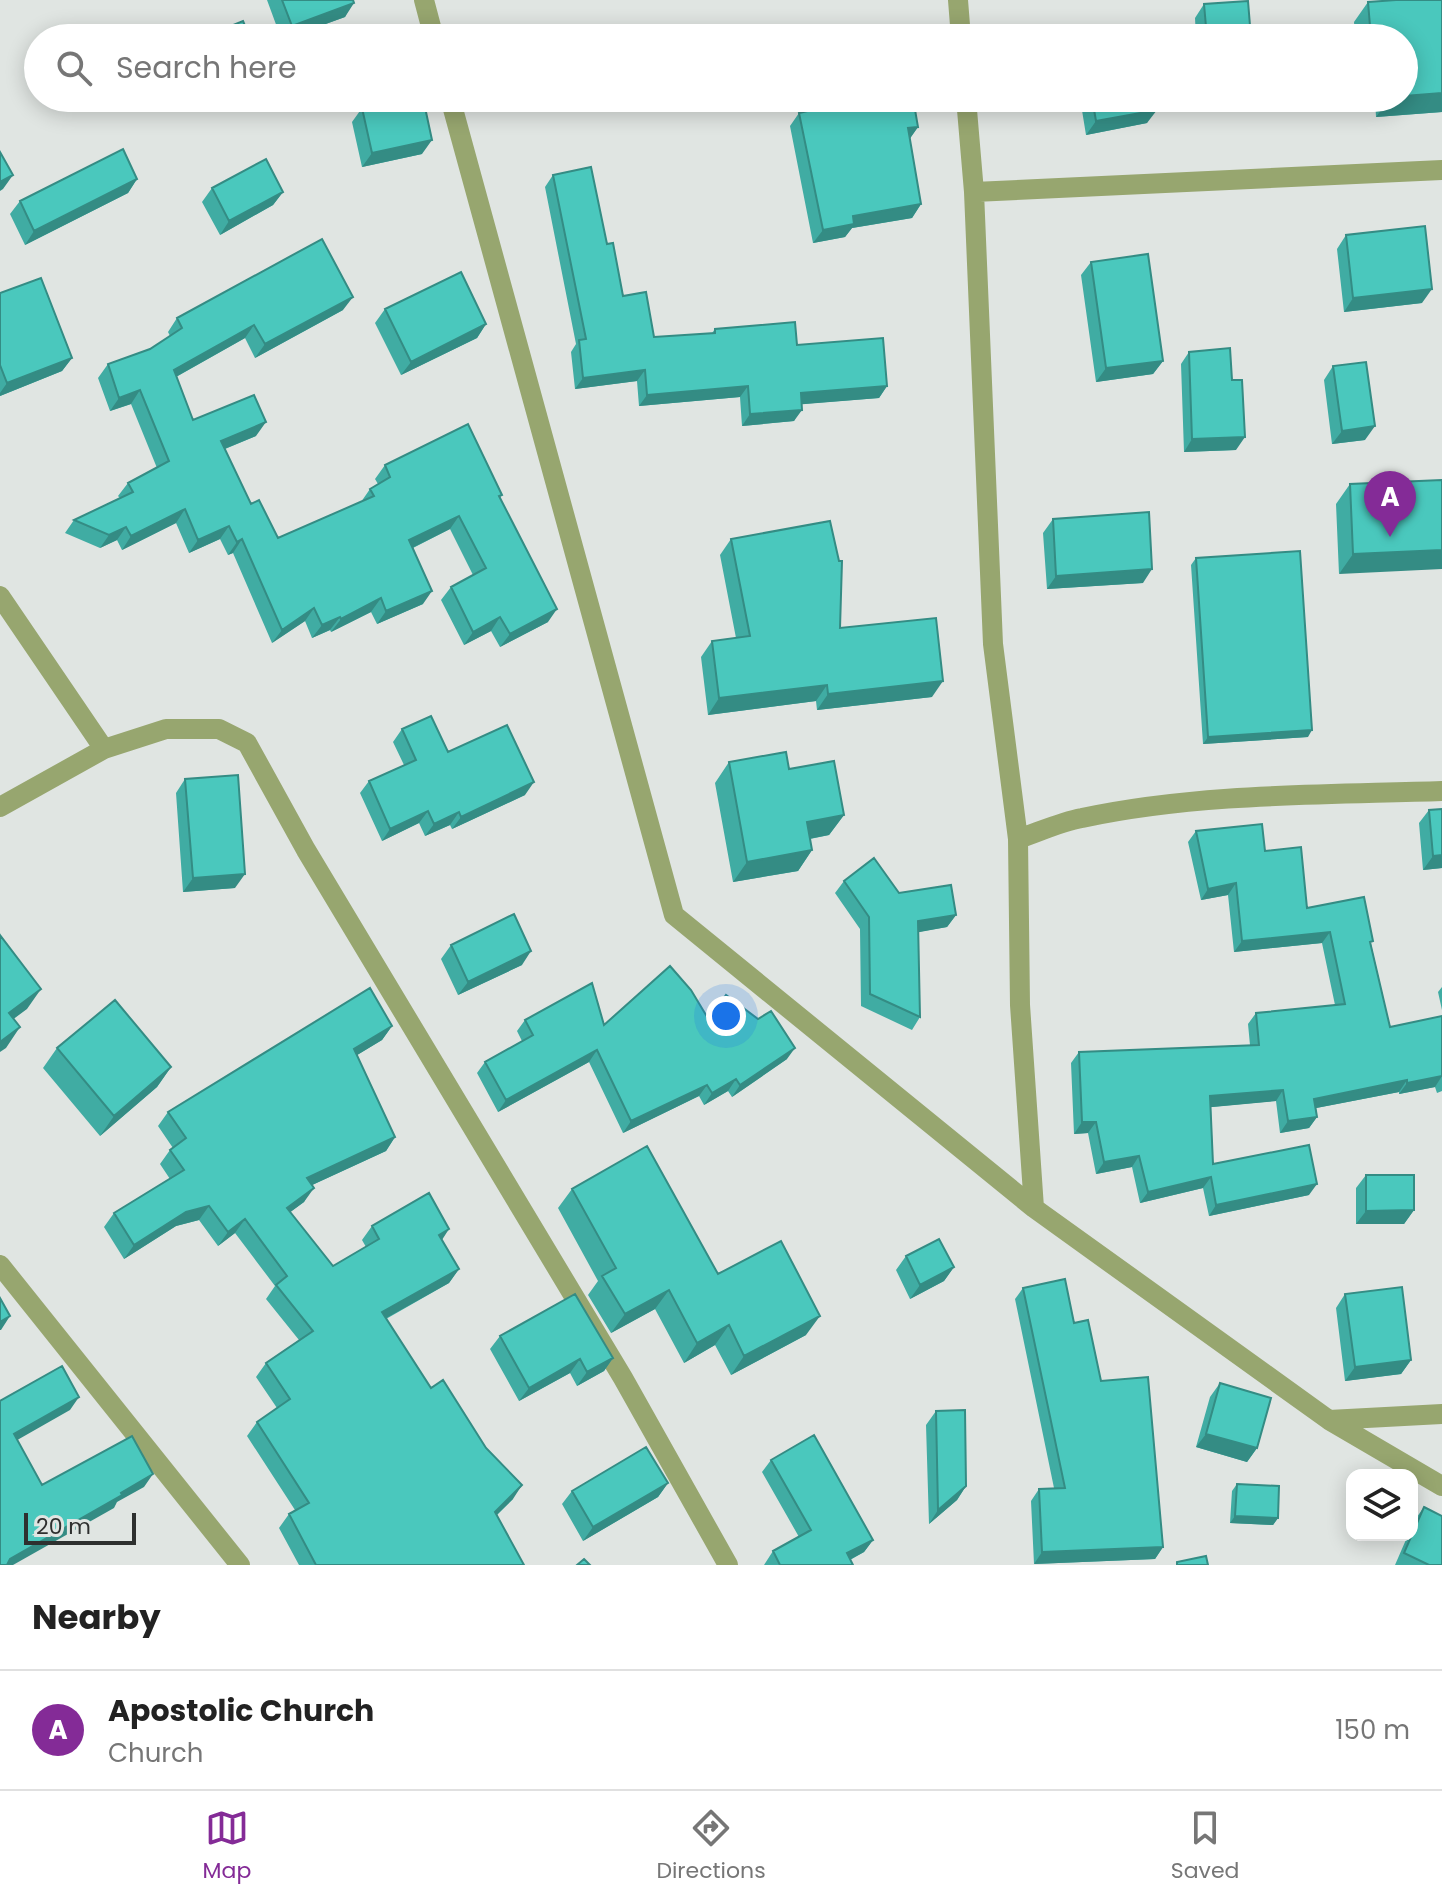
<!DOCTYPE html>
<html lang="en">
<head>
<meta charset="utf-8">
<style>
  :root { --surface:#fff; --page:#f2f2f2; --text:#222; --muted:#767676; --line:#e0e0e0; --accent:#842b97 }
  body { margin:0; font-family:Poppins,sans-serif; background:var(--page); color:var(--text) }
  .controls { position:absolute; right:24px; bottom:24px; display:grid; overflow:hidden; border-radius:16px; box-shadow:0 4px 20px #0003 }
  .controls button { width:72px; height:72px; display:grid; place-items:center; padding:0; border:0; border-bottom:2px solid var(--line); background:var(--surface); color:var(--text); font:40px sans-serif }
  .scale { position:absolute; left:24px; bottom:20px; width:112px; box-sizing:border-box; padding-left:8px; border:4px solid #2e302f; border-top:0; font-size:22px; line-height:28px; white-space:nowrap; color:#2e302f; -webkit-text-stroke:6px #e0e5e2; paint-order:stroke }
  .you { position:absolute; left:726px; top:1016px; width:28px; height:28px; margin:-20px; border:6px solid #fff; border-radius:50%; background:#1a73e8; box-shadow:0 0 0 12px #1a73e833 }
  .badge { display:grid; place-items:center; width:52px; height:52px; border-radius:50%; background:var(--accent); color:#fff; font-size:26px; font-weight:700 }
  .pin { position:absolute; translate:-50% -66px; filter:drop-shadow(0 2px 4px #0008) }
  .pin::after { content:''; position:absolute; top:42px; width:28px; height:24px; background:inherit; clip-path:polygon(0 0,100% 0,50% 100%) }
  .list { margin:0; padding:0; list-style:none }
  h2 { display:flex; justify-content:space-between; align-items:center; height:104px; margin:0; padding:0 32px; font-size:34px }
  h2 small { font-size:26px; font-weight:400; color:var(--muted) }
  .list li { display:grid; grid-template-columns:52px 1fr auto; gap:24px; align-items:center; box-sizing:border-box; height:120px; padding:0 32px; border-top:2px solid var(--line) }
  .list b { display:block; font-size:30px; white-space:nowrap }
  .list p { margin:0; font-size:26px; white-space:nowrap; color:var(--muted) }
  .list em { font-size:26px; font-style:normal; color:var(--muted) }
  .icon { flex:none; width:44px; height:44px; fill:none; stroke:currentColor; stroke-width:2; stroke-linecap:round; stroke-linejoin:round }
  .map { position:relative; flex:none; width:1442px; height:1565px; overflow:hidden }
  .search { position:absolute; background:var(--surface); box-shadow:0 4px 20px #0003; left:24px; right:24px; top:24px; height:88px; display:flex; align-items:center; gap:20px; box-sizing:border-box; padding:0 28px; border-radius:44px; color:var(--muted); font-size:30px }
  .sheet { height:224px; background:var(--surface) }
  nav { display:flex; justify-content:space-around; align-items:center; box-sizing:border-box; height:112px; border-top:2px solid var(--line); background:var(--surface); font-size:22px; color:var(--muted) }
  nav a { display:grid; justify-items:center; gap:4px }
  nav .on { color:var(--accent) }
  .map>svg:first-child { display:block }
  .lines { fill:none; stroke-linecap:round; stroke-linejoin:round }
  .street { stroke:#97a66f; stroke-width:20 }
  .wall { fill:#40aca3 }
  .shaded-wall { fill:#348c84 }
  .building { fill:#4ac8bd; stroke:#348c84; stroke-width:2 }
</style>
</head>
<body>
<div class="map">
<svg width="1442" height="1565" viewBox="0 0 1442 1565">
  <rect width="100%" height="100%" fill="#e0e5e2"/>
  <g class="lines">
    <path class="street" d="M424,0L434,38
      M958,0L961,38
      M450,98L674,915L1034,1208L1329,1420L1442,1486
      M966,98L974,192L993,644L1018,839L1020,1005L1034,1208
      M974,192L1442,170
      M0,596L104,749
      M0,807L104,749L166,729H219L247,743L306,850L623,1378L728,1565
      M1018,839C1039,832 1060,822 1082,818C1199,793 1323,795 1442,791
      M0,1265L240,1565
      M1329,1420L1442,1414"/>
  </g>
  <path class="wall" d="M267,0H353L345,17L287,38H281Z
    M1396,0H1442V112L1376,117L1375,98H1404V38H1355L1354,22L1368,2Z
    M1204,4L1251,38H1196L1195,18Z
    M199,98H216L201,104Z
    M804,98H913L918,127L910,138L921,204L912,218L852,228L845,237L813,243L790,126L799,113L801,112L800,105Z
    M1080,98H1155L1147,123L1086,135Z
    M1201,98H1253L1246,108L1202,111Z
    M362,108L422,154L362,167L352,122Z
    M553,175L607,244L623,296L654,337L712,333L715,329L797,345L887,386L879,398L802,404L794,421L742,426L740,397L639,406L637,381L575,389L571,352L576,344L545,187Z
    M137,179L128,193L25,245L10,214L20,201Z
    M212,188L283,192L273,205L220,235L202,202Z
    M1346,235L1422,303L1344,312L1337,249Z
    M1091,262L1163,361L1153,374L1096,382L1081,275Z
    M0,293L72,358L62,371L0,396Z
    M385,309L486,324L477,338L401,375L375,323Z
    M343,310L255,358L245,338L176,377L193,420L256,436L225,449L251,504L278,538L361,502L370,489L378,484L375,479L385,465L502,495L500,498L548,622L500,647L491,631L464,645L441,600L451,587L473,575L450,529L413,548L423,604L377,624L371,612L331,632L330,630L312,638L305,621L272,643L233,553L228,555L220,539L189,553L176,523L122,550L117,540L100,548L65,533L74,520L120,498L118,496L128,483L157,468L131,404L110,411L98,378L108,364L150,349L170,336L168,332L177,318Z
    M1189,352L1236,450L1184,452L1181,364Z
    M1333,366L1365,440L1332,444L1324,380Z
    M1442,480L1339,574L1336,504L1350,484Z
    M1053,519L1143,583L1047,589L1043,533Z
    M731,539L840,628L932,697L817,710L816,701L708,715L701,657L712,641L736,638L720,555Z
    M1196,558L1308,737L1203,744L1191,565Z
    M402,729L448,752L525,795L452,829L450,825L425,836L419,823L382,841L360,793L369,781L404,765L393,742Z
    M729,762L789,769L844,815L829,835L810,839L812,850L798,871L733,882L715,783Z
    M185,779L235,888L183,892L176,793Z
    M1442,809V868L1423,870L1419,823L1429,810Z
    M1196,831L1265,851L1307,908L1371,944L1390,1027L1442,1016V1091L1437,1093L1435,1087L1399,1094V1092L1316,1108L1317,1117L1309,1128L1280,1133L1276,1101L1211,1107L1213,1164L1309,1195L1209,1216L1203,1188L1140,1203L1132,1167L1096,1174L1088,1133L1074,1134L1071,1063L1079,1052L1250,1045L1248,1024L1256,1013L1335,1005L1322,943L1234,952L1228,895L1201,900L1188,842Z
    M844,881L899,893L956,915L947,927L918,932L920,1017L912,1030L861,1006L860,929L835,893Z
    M451,945L522,965L458,995L441,959Z
    M1442,987V1010L1438,992Z
    M525,1020L604,1025L709,1020L787,1059L732,1097L728,1091L704,1105L699,1096L623,1133L589,1062L498,1112L477,1073L485,1062L522,1041L517,1031Z
    M392,1026L382,1040L357,1055L395,1137L386,1151L312,1185L304,1202L290,1212L333,1266L366,1247L362,1240L372,1226L442,1240L459,1269L449,1283L386,1319L431,1388L513,1499L497,1515L524,1565H299L279,1528L289,1514L295,1510L247,1436L257,1422L277,1408L256,1377L266,1363L299,1340L266,1299L275,1286L235,1233L218,1246L199,1220L176,1226L124,1259L104,1227L114,1213L170,1179L160,1164L170,1150L173,1148L158,1126L168,1112Z
    M57,1048L171,1067L157,1087L100,1136L43,1068Z
    M1366,1175L1414,1210L1404,1224H1356V1188Z
    M572,1189L718,1274L806,1335L731,1375L715,1345L684,1363L655,1309L611,1333L588,1295L598,1281L558,1208Z
    M906,1256L954,1267L944,1281L910,1299L896,1270Z
    M1023,1288L1074,1323L1101,1381L1163,1547L1155,1559L1034,1564L1031,1501L1039,1489L1054,1488L1015,1299Z
    M1345,1294L1411,1360L1401,1374L1345,1381L1336,1308Z
    M500,1336L613,1358L604,1371L577,1386L570,1373L519,1401L490,1349Z
    M1220,1383L1257,1448L1247,1462L1196,1447L1210,1397Z
    M936,1411L966,1486L957,1500L929,1524L926,1425Z
    M771,1460L873,1540L864,1552L850,1560L853,1565H764L773,1551L799,1537L762,1472Z
    M668,1483L658,1497L583,1541L562,1504L572,1491Z
    M1237,1484L1278,1518L1273,1525L1230,1523L1232,1491Z
    M1424,1507L1442,1565H1395L1408,1535H1412V1526L1414,1521Z"/>
  <path class="shaded-wall" d="M354,3L345,17L287,38H283L292,26Z
    M1442,93V112L1376,117L1390,98H1404V96Z
    M206,98H216L201,104Z
    M1212,98H1253L1246,108L1202,111Z
    M1157,110L1147,123L1086,135L1096,121Z
    M918,127L909,140L908,128Z
    M432,140L422,154L362,167L372,153Z
    M13,175L3,189L0,191V182Z
    M137,179L128,193L25,245L34,231Z
    M283,192L273,205L220,235L229,221Z
    M921,204L912,218L852,228L845,237L813,243L823,230L853,216Z
    M1432,289L1422,303L1344,312L1353,298Z
    M353,297L343,310L255,358L265,344Z
    M486,324L477,338L401,375L411,362Z
    M254,325L245,338L165,383L174,370Z
    M72,358L62,371L0,396V393L7,383Z
    M1163,361L1153,374L1096,382L1106,368Z
    M645,370L637,381L575,389L583,378Z
    M748,386L740,397L639,406L647,395Z
    M887,386L879,398L793,405L801,393Z
    M140,390L131,404L110,411L119,398Z
    M802,410L794,421L742,426L750,414Z
    M266,422L256,436L212,454L221,441Z
    M1375,426L1365,440L1332,444L1342,431Z
    M1245,437L1236,450L1184,452L1192,439Z
    M185,509L176,523L122,550L131,536Z
    M459,516L450,529L400,554L409,540Z
    M229,526L220,539L189,553L198,540Z
    M126,527L117,540L100,548L109,535Z
    M242,539L233,553L228,555L237,542Z
    M1442,550V569L1339,574L1353,554Z
    M1152,569L1143,583L1047,589L1056,576Z
    M432,591L423,604L377,624L386,611Z
    M381,598L371,612L331,632L341,619Z
    M314,608L305,621L272,643L282,630Z
    M557,609L548,622L500,647L510,634Z
    M340,617L330,630L312,638L322,625Z
    M500,617L491,631L464,645L473,632Z
    M943,681L932,697L817,710L828,694Z
    M827,685L816,701L708,715L719,698Z
    M1312,730L1308,737L1203,744L1208,737Z
    M534,782L525,795L452,829L461,817Z
    M428,811L419,823L382,841L390,829Z
    M459,812L450,825L425,836L434,824Z
    M844,815L829,835L793,842L807,822Z
    M812,850L798,871L733,882L747,862Z
    M1442,855V868L1423,870L1433,856Z
    M245,874L235,888L183,892L193,878Z
    M1236,883L1228,895L1201,900L1208,889Z
    M956,915L947,927L909,934L918,921Z
    M1330,932L1322,943L1234,952L1242,941Z
    M531,951L522,965L458,995L468,982Z
    M41,989L27,1009L0,1029L9,1013Z
    M392,1026L382,1040L344,1063L354,1049Z
    M20,1027L6,1048L0,1052V1042Z
    M795,1048L787,1059L732,1097L740,1085Z
    M597,1050L589,1062L498,1112L506,1100Z
    M171,1067L157,1087L100,1136L114,1116Z
    M1442,1076L1435,1087L1399,1094L1407,1083Z
    M736,1079L728,1091L704,1105L712,1093Z
    M1407,1080L1399,1092L1306,1110L1314,1099Z
    M707,1085L699,1096L623,1133L631,1121Z
    M1283,1090L1276,1101L1202,1108L1210,1096Z
    M1317,1117L1309,1128L1280,1133L1288,1121Z
    M1082,1122H1096L1088,1133L1074,1134Z
    M395,1137L386,1151L297,1192L307,1178Z
    M1139,1156L1132,1167L1096,1174L1104,1162Z
    M1211,1177L1203,1188L1140,1203L1148,1192Z
    M1317,1184L1309,1195L1209,1216L1216,1205Z
    M314,1188L304,1202L277,1222L287,1208Z
    M209,1206L199,1220L176,1226L124,1259L134,1245L186,1212Z
    M1414,1210L1404,1224H1356L1366,1211Z
    M245,1219L235,1233L218,1246L228,1232Z
    M449,1229L440,1243L439,1235Z
    M954,1267L944,1281L910,1299L920,1285Z
    M459,1269L449,1283L372,1326L382,1312Z
    M669,1290L655,1309L611,1333L625,1314Z
    M10,1316L1,1330H0V1322Z
    M820,1316L806,1335L731,1375L744,1356Z
    M729,1325L715,1345L684,1363L697,1343Z
    M613,1358L604,1371L577,1386L587,1372Z
    M580,1359L570,1373L519,1401L529,1388Z
    M1411,1360L1401,1374L1345,1381L1355,1367Z
    M79,1397L70,1410L5,1447L14,1434Z
    M1206,1434L1257,1448L1247,1462L1196,1447Z
    M153,1474L144,1487L117,1502L114,1508L13,1565H6L10,1559Z
    M668,1483L658,1497L583,1541L593,1527Z
    M522,1485L513,1499L485,1526L495,1512Z
    M966,1486L957,1500L929,1524L938,1510Z
    M1235,1516L1278,1518L1273,1525L1230,1523Z
    M873,1540L864,1552L840,1565L847,1553Z
    M1163,1547L1155,1559L1034,1564L1042,1552Z"/>
  <path class="building" d="M282,0H353L354,3L292,26Z
    M1396,0H1442V93L1404,96V38H1371L1368,2Z
    M1248,1L1251,38H1207L1204,4Z
    M243,21L250,38H201Z
    M411,98H423L432,140L372,153L362,108Z
    M810,98H913L918,127L908,128L921,204L853,216L854,224L823,230L799,113L812,110Z
    M1092,98H1155L1157,110L1096,121Z
    M123,149L137,179L34,231L20,201Z
    M0,152L13,175L0,182Z
    M266,159L283,192L229,221L212,188Z
    M591,167L607,244L613,243L623,296L646,292L654,337L715,333V329L795,322L797,345L883,338L887,386L801,393L802,410L750,414L748,386L647,395L645,370L583,378L579,340L586,339L553,175Z
    M1425,226L1432,289L1353,298L1346,235Z
    M322,239L353,297L265,344L254,325L174,370L193,420L254,395L266,422L221,441L251,504L259,500L278,538L374,496L370,489L390,477L385,465L468,424L502,495L499,496L557,609L510,634L500,617L473,632L451,587L486,568L459,516L409,540L432,591L386,611L381,598L341,619L340,617L322,625L314,608L282,630L242,539L237,542L229,526L198,540L185,509L131,536L126,527L109,535L74,520L133,492L128,483L169,461L140,390L119,398L108,364L150,349L182,328L177,318Z
    M1148,254L1163,361L1106,368L1091,262Z
    M461,272L486,324L411,362L385,309Z
    M41,278L72,358L7,383L0,365V293Z
    M1230,348L1232,380H1242L1245,437L1192,439L1189,352Z
    M1366,362L1375,426L1342,431L1333,366Z
    M1442,480V550L1353,554L1350,484Z
    M1149,512L1152,569L1056,576L1053,519Z
    M830,521L839,561H842L840,628L936,618L943,681L828,694L827,685L719,698L712,641L750,636L731,539Z
    M1300,551L1312,730L1208,737L1196,558Z
    M431,716L448,752L507,725L534,782L461,817L459,812L434,824L428,811L390,829L369,781L416,760L402,729Z
    M786,752L789,769L834,761L844,815L807,822L812,850L747,862L729,762Z
    M238,775L245,874L193,878L185,779Z
    M1442,809V855L1433,856L1429,810Z
    M1262,824L1265,851L1301,847L1307,908L1364,897L1373,941L1370,942L1390,1027L1442,1016V1076L1407,1083V1080L1314,1099L1317,1117L1288,1121L1283,1090L1210,1096L1213,1164L1309,1145L1317,1184L1216,1205L1211,1177L1148,1192L1139,1156L1104,1162L1096,1122H1082L1079,1052L1259,1045L1256,1013L1345,1004L1330,932L1242,941L1236,883L1208,889L1196,831Z
    M874,858L899,893L951,885L956,915L918,921L920,1017L870,994L869,917L844,881Z
    M514,914L531,951L468,982L451,945Z
    M0,935L41,989L9,1013L20,1027L0,1042Z
    M670,966L691,990L709,1020L726,995L758,1019L771,1011L795,1048L740,1085L736,1079L712,1093L707,1085L631,1121L597,1050L506,1100L485,1062L533,1035L525,1020L592,983L604,1025Z
    M370,988L392,1026L354,1049L395,1137L307,1178L314,1188L287,1208L333,1266L379,1239L372,1226L429,1193L449,1229L439,1235L459,1269L382,1312L431,1388L443,1380L486,1448L522,1485L495,1512L524,1565H316L289,1514L309,1503L257,1422L290,1399L266,1363L313,1331L276,1285L287,1276L245,1219L228,1232L209,1206L186,1212L134,1245L114,1213L184,1170L170,1150L186,1138L168,1112Z
    M115,1000L171,1067L114,1116L57,1048Z
    M647,1146L718,1274L781,1241L820,1316L744,1356L729,1325L697,1343L669,1290L625,1314L602,1276L616,1268L572,1189Z
    M1366,1175H1414V1210L1366,1211Z
    M939,1239L954,1267L920,1285L906,1256Z
    M1065,1279L1074,1323L1088,1320L1101,1381L1148,1377L1163,1547L1042,1552L1039,1489L1065,1488L1023,1288Z
    M1402,1287L1411,1360L1355,1367L1345,1294Z
    M575,1294L613,1358L587,1372L580,1359L529,1388L500,1336Z
    M0,1298L10,1316L0,1322Z
    M62,1366L79,1397L14,1434L42,1485L132,1436L153,1474L121,1493L122,1495L10,1559L7,1565H0V1401Z
    M1220,1383L1271,1398L1257,1448L1206,1434Z
    M965,1410L966,1486L938,1510L936,1411Z
    M814,1435L873,1540L847,1553L853,1565H780L773,1551L811,1530L771,1460Z
    M646,1447L668,1483L593,1527L572,1491Z
    M1237,1484L1279,1486L1278,1518L1235,1516Z
    M1424,1507L1442,1516V1565H1429L1404,1553Z
    M1206,1556L1208,1565H1177V1562Z
    M584,1559L590,1565H577Z"/>
</svg>
<div class="controls">
<button><svg class="icon" aria-label="layers" viewBox="0 0 24 24"><path d="M12 4l9 5-9 5-9-5zM3 14l9 5 9-5"/></svg></button>
</div>
<div class="scale">20 m</div>
<div class="you"></div>
<div class="pin badge" style="left:1390px;top:537px">A</div>
<div class="search"><svg class="icon" aria-label="search" viewBox="0 0 24 24"><circle cx="10" cy="10" r="6"/><path d="M15 15l6 6"/></svg>Search here</div>
</div>
<section class="sheet">
<h2>Nearby<small></small></h2>
<ul class="list">
<li><span class="badge">A</span><div><b>Apostolic Church</b><p>Church</p></div><em>150 m</em></li>
</ul>
</section>
<nav>
<a class="on"><svg class="icon" aria-label="map" viewBox="0 0 24 24"><path d="M3 6l6-2 6 2 6-2v14l-6 2-6-2-6 2zM9 4v14M15 6v14"/></svg>Map</a>
<a><svg class="icon" aria-label="directions" viewBox="0 0 24 24"><path d="M12 3l9 9-9 9-9-9zM9 14v-3h6M13 9l2 2-2 2"/></svg>Directions</a>
<a><svg class="icon" aria-label="saved" viewBox="0 0 24 24"><path d="M7 4h10v16l-5-4-5 4z"/></svg>Saved</a>
</nav>
</body>
</html>
